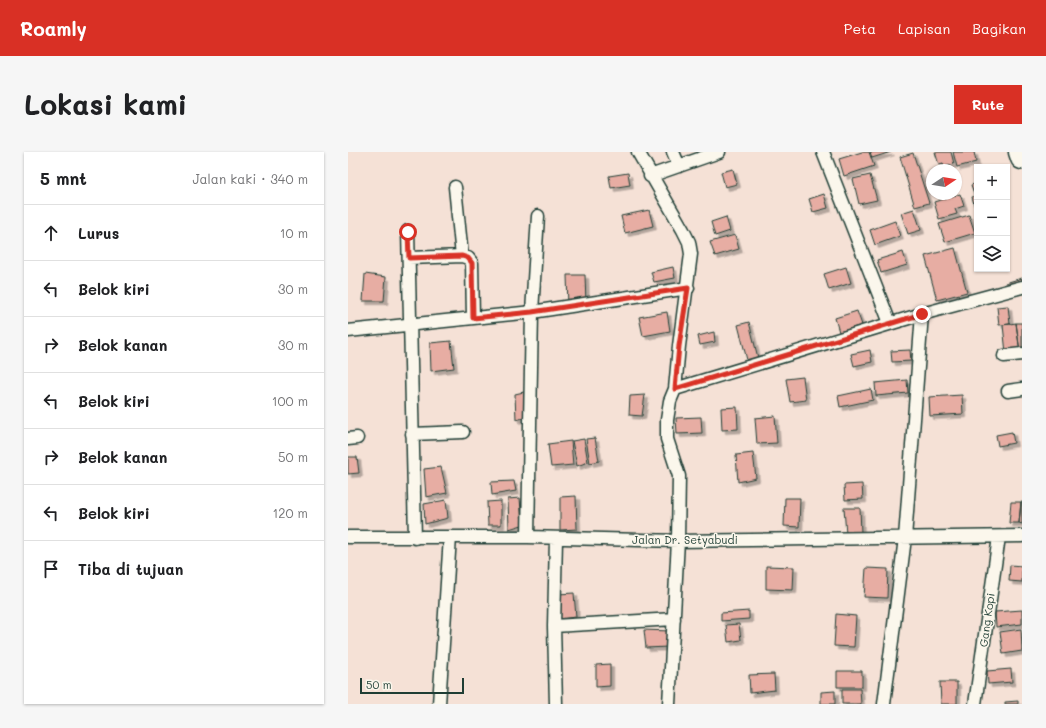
<!DOCTYPE html>
<html lang="id">
<head>
<meta charset="utf-8">
<style>
  :root { --surface:#fff; --page:#f6f6f6; --text:#202124; --muted:#757577; --line:#e0e0e0; --accent:#d93025 }
  body { margin:0; font-family:Mali,sans-serif; background:var(--page); color:var(--text) }
  .controls { position:absolute; right:12px; top:12px; display:grid; overflow:hidden; border-radius:0px; box-shadow:0 1px 3px #0004 }
  .controls button { width:36px; height:36px; display:grid; place-items:center; padding:0; border:0; border-bottom:1px solid var(--line); background:var(--surface); color:var(--text); font:20px sans-serif }
  .compass { position:absolute; left:578px; top:12px; width:36px; height:36px; border-radius:50%; background:var(--surface); box-shadow:0 1px 3px #0004; rotate:78deg }
  .scale { position:absolute; left:12px; bottom:10px; width:104px; box-sizing:border-box; padding-left:4px; border:2px solid #1f3d34; border-top:0; font-size:11px; line-height:14px; white-space:nowrap; color:#1f3d34; -webkit-text-stroke:3px #fbf7ec; paint-order:stroke }
  .stop { position:absolute; width:12px; height:12px; margin:-9px; border:3px solid #d93025; border-radius:50%; background:#fff }
  .stop.end { background:#d93025; border-color:#fff; box-shadow:0 1px 4px #0008 }
  .list { margin:0; padding:0; list-style:none }
  h2 { display:flex; justify-content:space-between; align-items:center; height:52px; margin:0; padding:0 16px; font-size:17px }
  h2 small { font-size:13px; font-weight:400; color:var(--muted) }
  .list li { display:grid; grid-template-columns:26px 1fr auto; gap:12px; align-items:center; box-sizing:border-box; height:56px; padding:0 16px; border-top:1px solid var(--line) }
  .list b { display:block; font-size:15px; white-space:nowrap }
  .list em { font-size:13px; font-style:normal; color:var(--muted) }
  .icon { flex:none; width:22px; height:22px; fill:none; stroke:currentColor; stroke-width:2; stroke-linecap:round; stroke-linejoin:round }
  .map { position:relative; flex:none; width:674px; height:552px; overflow:hidden; border-radius:0px }
  header { display:flex; align-items:center; gap:24px; box-sizing:border-box; height:56px; padding:0 20px; background:var(--accent); color:#fff }
  header strong { font-size:19px }
  nav { display:flex; gap:22px; margin-inline-start:auto; font-size:14px }
  .intro { display:flex; align-items:center; justify-content:space-between; box-sizing:border-box; height:96px; padding:0 24px }
  h1 { margin:0; font-size:28px }
  .button { padding:10px 18px; border-radius:0px; background:var(--accent); color:#fff; font-size:14px; font-weight:700 }
  main { display:flex; gap:24px; padding:0 24px }
  aside { flex:1; background:var(--surface); border-radius:0px; box-shadow:0 1px 3px #0004 }
  .map>svg:first-child { display:block }
  .building { fill:#e7ada3; stroke:#1f3d34; filter:url(#shadow) }
  .lines { fill:none; stroke-linecap:round; stroke-linejoin:round }
  .street-casing { stroke:#1f3d34; stroke-width:15 }
  .highway-casing { stroke:#1f3d34; stroke-width:25 }
  .street { stroke:#fbf7ec; stroke-width:12 }
  .highway { stroke:#fbf7ec; stroke-width:22 }
  .route { stroke:#d93025; stroke-width:5 }
  .labels { text-anchor:middle; stroke-width:3; stroke-linejoin:round; paint-order:stroke }
  .street-label { font-size:11px; fill:#1f3d34; stroke:#fbf7ec }
</style>
</head>
<body>
<header>
<strong>Roamly</strong>
<nav><a>Peta</a><a>Lapisan</a><a>Bagikan</a></nav>
</header>
<div class="intro"><h1>Lokasi kami</h1><a class="button">Rute</a></div>
<main>
<aside>
<h2>5 mnt<small>Jalan kaki · 340 m</small></h2>
<ul class="list">
<li><svg class="icon" aria-label="ahead" viewBox="0 0 24 24"><path d="M12 20V5M6 11l6-6 6 6"/></svg><div><b>Lurus</b></div><em>10 m</em></li>
<li><svg class="icon" aria-label="left" viewBox="0 0 24 24"><path d="M17 20v-9H6M10 6l-5 5 5 5"/></svg><div><b>Belok kiri</b></div><em>30 m</em></li>
<li><svg class="icon" aria-label="right" viewBox="0 0 24 24"><path d="M7 20v-9h11M14 6l5 5-5 5"/></svg><div><b>Belok kanan</b></div><em>30 m</em></li>
<li><svg class="icon" aria-label="left" viewBox="0 0 24 24"><path d="M17 20v-9H6M10 6l-5 5 5 5"/></svg><div><b>Belok kiri</b></div><em>100 m</em></li>
<li><svg class="icon" aria-label="right" viewBox="0 0 24 24"><path d="M7 20v-9h11M14 6l5 5-5 5"/></svg><div><b>Belok kanan</b></div><em>50 m</em></li>
<li><svg class="icon" aria-label="left" viewBox="0 0 24 24"><path d="M17 20v-9H6M10 6l-5 5 5 5"/></svg><div><b>Belok kiri</b></div><em>120 m</em></li>
<li><svg class="icon" aria-label="arrive" viewBox="0 0 24 24"><path d="M6 21V4h12l-3 4 3 4H6"/></svg><div><b>Tiba di tujuan</b></div></li>
</ul>
</aside>
<div class="map">
<svg width="674" height="552" viewBox="0 0 674 552">
  <defs>
    <filter id="shadow"><feDropShadow dx="3.5" dy="3.5" stdDeviation="0" flood-color="#0004"/></filter>
  </defs>
  <rect width="100%" height="100%" fill="#f5e1d6"/>
  <filter id="ink" filterUnits="userSpaceOnUse"><feTurbulence type="fractalNoise" baseFrequency=".025" numOctaves="2"/><feDisplacementMap in="SourceGraphic" scale="8" xChannelSelector="R" yChannelSelector="G"/><feConvolveMatrix kernelMatrix="1 2 1 2 8 2 1 2 1" color-interpolation-filters="sRGB"/></filter>
  <g filter="url(#ink)">
    <path class="building" d="M514,0H521L526,14L496,24L491,7Z
      M522,0H543L524,6Z
      M587,0H603L606,12L596,15L595,12L591,13Z
      M605,0H626L628,10L609,15Z
      M565,1L581,51L567,55L552,5Z
      M385,17L389,32L377,35L373,20Z
      M280,21L282,33L263,36L261,24Z
      M522,23L529,48L511,52L505,27Z
      M629,31V55L627,56L624,45L627,44L623,33Z
      M476,42L480,56L465,60L461,47Z
      M612,42L616,54L607,57L609,62L591,67L586,50Z
      M566,57L573,78L560,82L553,61Z
      M301,58L305,74L277,81L273,64Z
      M621,63L627,81L597,90L591,72Z
      M378,65L382,79L367,84L363,70Z
      M547,69L552,84L527,93L522,78Z
      M387,83L391,97L367,104L362,90Z
      M607,96L619,140L589,148L577,104Z
      M555,100L559,113L533,121L529,108Z
      M325,115L327,126L306,130L303,120Z
      M498,115L503,131L481,138L476,122Z
      M17,122L38,125L36,149H15Z
      M219,123H237L238,152L220,155Z
      M674,126V134L659,138L657,131Z
      M660,154L662,172L651,173L649,155Z
      M509,159L514,173L491,180L487,166Z
      M319,160L322,179L295,184L291,165Z
      M401,170L410,206L399,208L390,173Z
      M668,171H674V199L672,200Z
      M668,171L672,200L658,201L655,173Z
      M366,180L367,190L352,193L350,184Z
      M103,189L106,216L83,219L82,191Z
      M522,198L524,210L506,214L503,202Z
      M562,198L563,209L544,210L543,199Z
      M455,225L458,248L442,250L438,227Z
      M559,228L560,241L528,244L527,231Z
      M523,237L525,248L492,255L490,244Z
      M180,239L179,265L168,268L167,242Z
      M297,243L294,264L281,263L282,244Z
      M614,243L615,262L582,264L581,245Z
      M389,255L390,277L374,278L373,256Z
      M427,264L429,291L409,292L407,266Z
      M353,265L354,281L329,282L328,266Z
      M664,280L666,291L650,294L648,283Z
      M247,286L251,309L242,311L238,287Z
      M236,287L240,310L229,314L224,289Z
      M223,289L225,313L203,315L200,292Z
      M405,301L408,326L390,330L388,303Z
      M0,305H9L11,321L0,322Z
      M93,315L99,341L78,345L76,317Z
      M166,329L168,339L144,343L143,330Z
      M514,332L515,347L497,348L496,333Z
      M228,344L229,377L212,378V345Z
      M172,346L174,373L161,377L160,347Z
      M437,346H452L451,375L436,374Z
      M98,348L100,366L77,372L76,352Z
      M153,349V373H140L139,350Z
      M663,350H673L671,371H661Z
      M673,350H674V372L671,371Z
      M496,356H512L513,381L498,382Z
      M662,413L674,414V430L661,429Z
      M418,414L446,415L445,438L418,437Z
      M518,416L540,417L539,446L516,445Z
      M226,441L228,465L211,467L210,442Z
      M674,458V472L648,475L647,460Z
      M401,459V467L373,469V461Z
      M488,462L508,464L506,495L486,494Z
      M391,472L393,488L380,490L378,473Z
      M673,477L674,499L655,502L652,480Z
      M296,478L322,479L320,495L298,496Z
      M262,512V534L248,535V513Z
      M663,517L664,530L640,532L639,519Z
      M489,519H514V535H489Z
      M426,522L427,538L402,541L401,523Z
      M592,530H609V552H593Z
      M494,537H512L513,552H494Z
      M487,539V552H473V540Z
      M670,549V552H657V550Z"/>
    <g class="lines">
      <g class="street-casing">
        <path id="street" d="M290,0L335,78L341,90L343,102L331,194L327,237L322,249L319,268V287L331,324L330,389L321,552
          M325,0L331,14
          M475,0L542,171
          M302,24L371,0
          M107,35L114,104
          M60,79L67,386
          M61,106L114,104L120,106L124,111L125,166
          M0,179L184,160L340,136
          M656,204L674,202
          M327,237L574,162L674,135
          M660,239L674,237
          M64,282L115,280
          M0,287L9,286
          M0,385H180L330,389L674,384
          M180,385L184,160L190,64
          M208,387L206,474L208,552
          M206,474L326,467
          M91,552L102,385
          M536,552L557,386L574,162
          M627,552L651,385"/>
      </g>
      <g class="highway-casing">
        <path id="highway" d="M672,0L674,6"/>
      </g>
      <use href="#street" class="street"/>
      <use href="#highway" class="highway"/>
    </g>
  </g>
  <g class="lines" filter="url(#ink)">
    <path class="route" d="M60,80L61,106L114,104L120,106L124,111L125,166L184,160L340,136L331,194L327,237L574,162"/>
  </g>
  <g class="labels">
    <g class="street-label">
      <text x="337" y="392">Jalan Dr. Setyabudi</text>
      <text transform="translate(639 468) rotate(-82)" y="4">Gang Kopi</text>
    </g>
  </g>
</svg>
<div class="controls">
<button>+</button>
<button>−</button>
<button><svg class="icon" aria-label="layers" viewBox="0 0 24 24"><path d="M12 4l9 5-9 5-9-5zM3 14l9 5 9-5"/></svg></button>
</div>
<svg class="compass" viewBox="-18 -18 36 36"><path d="M0-13l5 13h-10z" fill="#e53935"/><path d="M0 13l5-13h-10z" fill="#757577"/></svg>
<div class="scale">50 m</div>
<div class="stop" style="left:60px;top:80px"></div>
<div class="stop end" style="left:574px;top:162px"></div>
</div>
</main>
</body>
</html>
